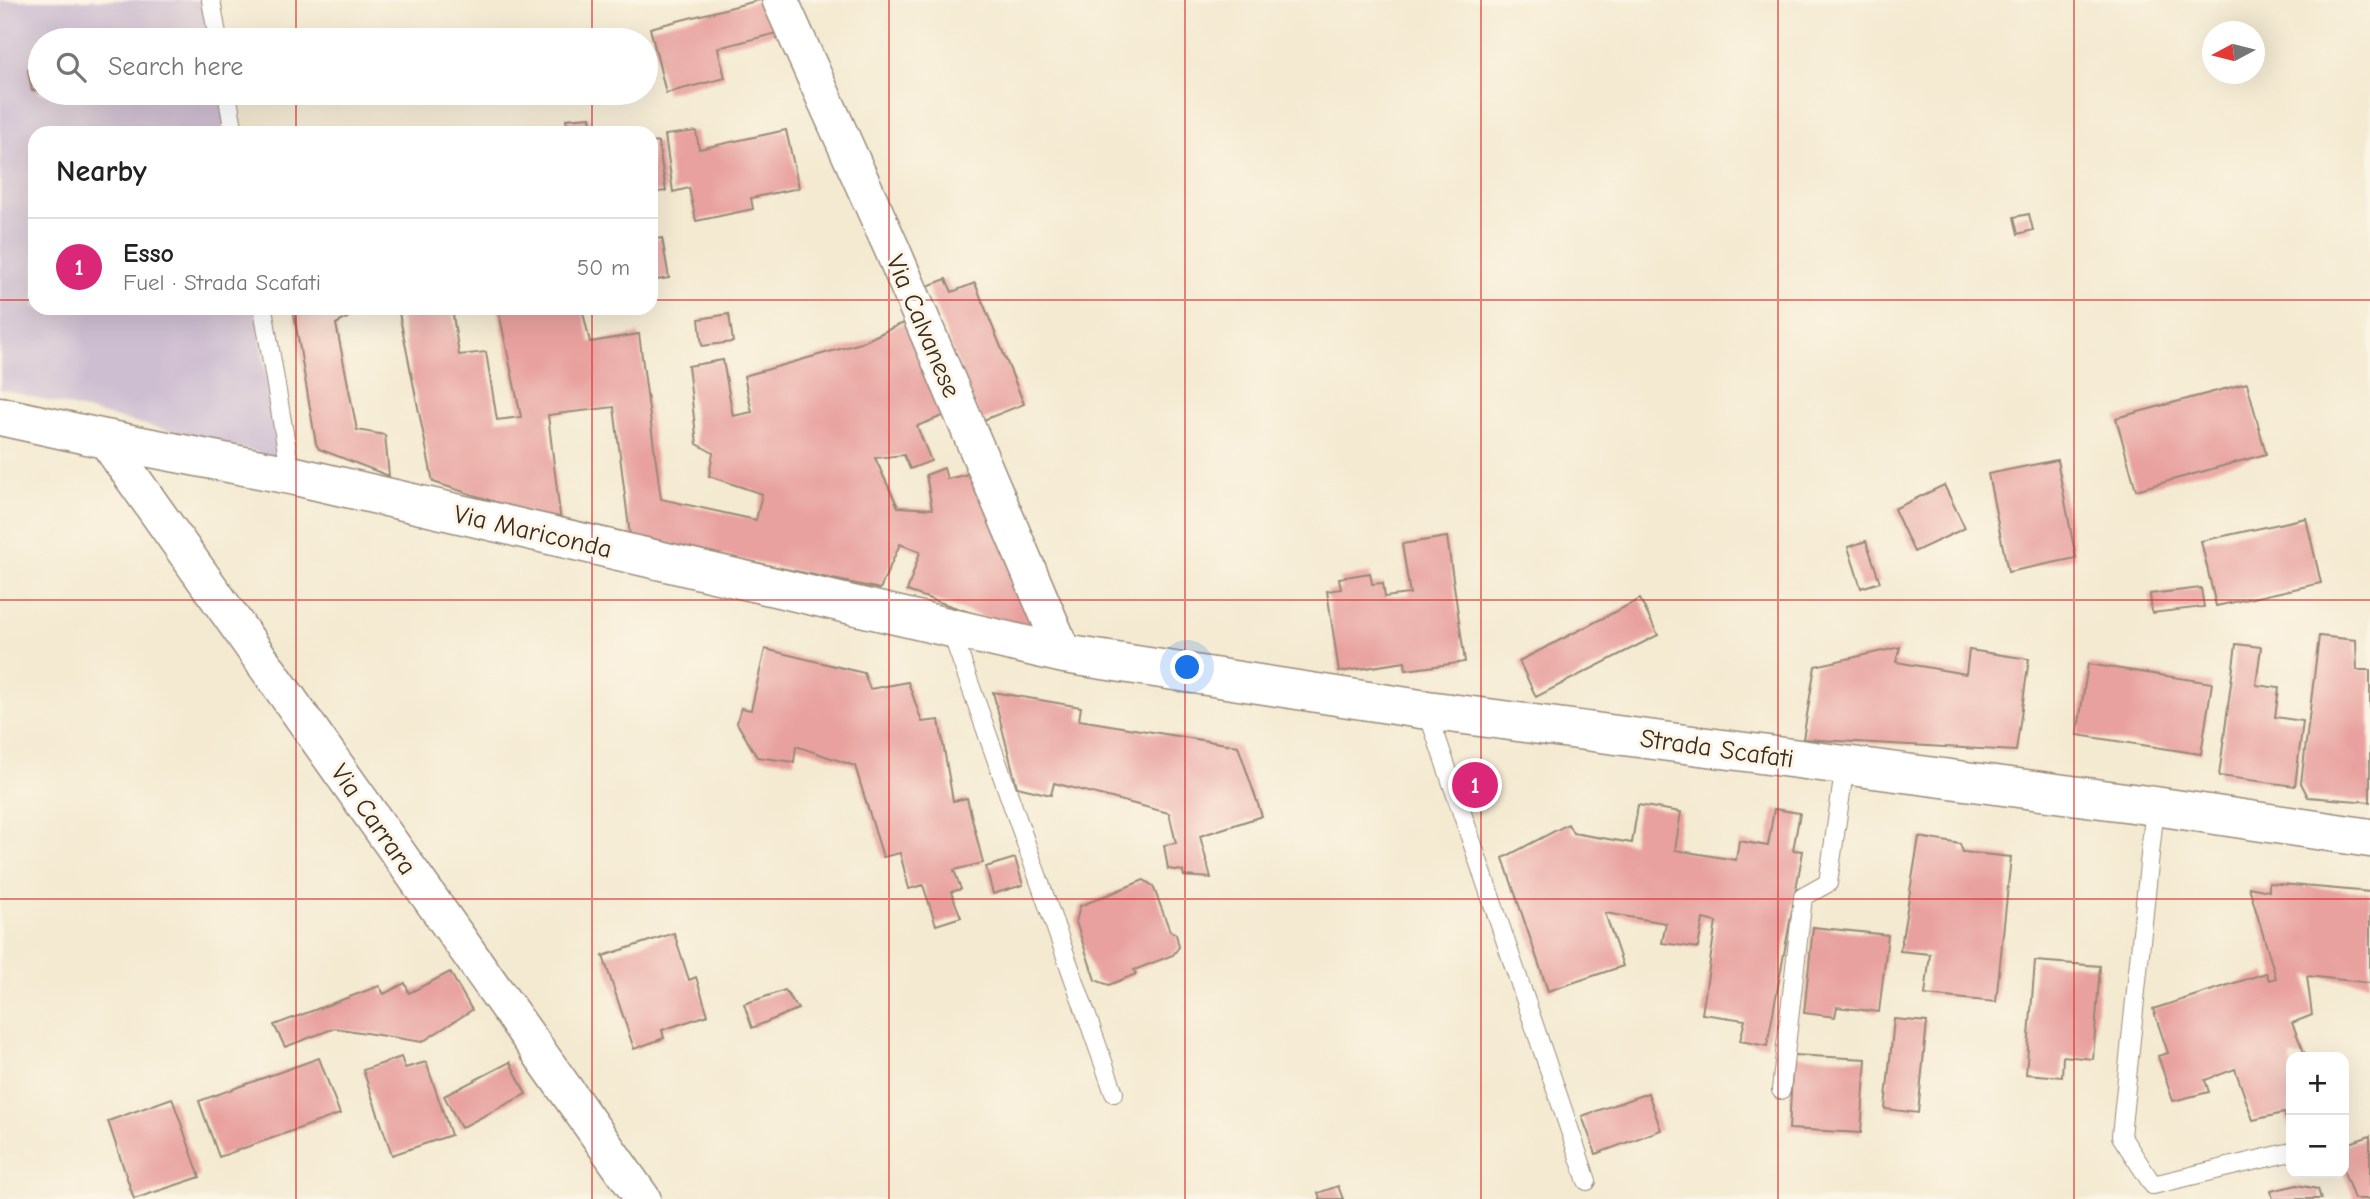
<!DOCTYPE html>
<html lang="en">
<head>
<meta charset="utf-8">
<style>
  :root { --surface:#fff; --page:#f6f6f6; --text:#222; --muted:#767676; --line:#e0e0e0; --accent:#db2777 }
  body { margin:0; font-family:"Comic Neue",sans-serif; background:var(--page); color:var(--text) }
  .controls { position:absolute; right:21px; bottom:21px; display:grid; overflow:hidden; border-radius:14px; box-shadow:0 7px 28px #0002 }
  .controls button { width:63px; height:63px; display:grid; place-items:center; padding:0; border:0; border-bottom:2px solid var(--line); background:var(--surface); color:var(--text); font:35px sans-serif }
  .compass { position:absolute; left:2202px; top:21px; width:63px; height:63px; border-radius:50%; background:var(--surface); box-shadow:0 7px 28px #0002; rotate:263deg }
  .you { position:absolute; left:1188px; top:668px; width:24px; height:24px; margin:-18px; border:5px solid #fff; border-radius:50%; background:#1a73e8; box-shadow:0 0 0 10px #1a73e833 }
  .badge { display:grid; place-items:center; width:46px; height:46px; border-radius:50%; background:var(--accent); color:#fff; font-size:23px; font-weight:700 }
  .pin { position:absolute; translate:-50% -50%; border:4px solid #fff; box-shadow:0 2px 7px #0006 }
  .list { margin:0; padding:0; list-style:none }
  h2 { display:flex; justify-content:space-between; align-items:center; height:91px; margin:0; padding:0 28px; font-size:30px }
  h2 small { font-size:23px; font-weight:400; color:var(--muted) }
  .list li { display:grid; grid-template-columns:46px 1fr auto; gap:21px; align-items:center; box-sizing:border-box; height:98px; padding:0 28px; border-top:2px solid var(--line) }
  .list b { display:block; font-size:26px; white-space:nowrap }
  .list p { margin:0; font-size:23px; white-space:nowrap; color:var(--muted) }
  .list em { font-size:23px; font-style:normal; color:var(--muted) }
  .icon { flex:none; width:38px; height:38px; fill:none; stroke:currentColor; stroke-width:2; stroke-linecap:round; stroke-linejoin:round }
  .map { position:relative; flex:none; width:2370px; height:1199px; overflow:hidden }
  .search { position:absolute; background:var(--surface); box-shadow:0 7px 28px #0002; left:28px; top:28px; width:630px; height:77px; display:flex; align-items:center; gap:18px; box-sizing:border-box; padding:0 24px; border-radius:38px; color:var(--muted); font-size:26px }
  .panel { position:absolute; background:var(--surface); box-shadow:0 7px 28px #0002; left:28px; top:126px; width:630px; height:189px; border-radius:21px }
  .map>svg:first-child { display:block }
  .industrial { fill:#cebed1 }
  .building { fill:#e8a19f }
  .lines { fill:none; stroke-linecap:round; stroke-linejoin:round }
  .service-casing { stroke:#988a78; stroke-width:20 }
  .minor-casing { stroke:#988a78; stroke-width:38 }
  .tertiary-casing { stroke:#988a78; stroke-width:41 }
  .service { stroke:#fff; stroke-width:18 }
  .minor { stroke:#fff; stroke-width:35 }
  .tertiary { stroke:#fff; stroke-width:38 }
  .grid { fill:none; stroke:#d62828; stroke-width:2; stroke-opacity:0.55 }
  .labels { text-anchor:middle; stroke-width:6; stroke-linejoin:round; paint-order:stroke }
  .street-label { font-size:26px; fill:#3b2a1e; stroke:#fcf5e5 }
</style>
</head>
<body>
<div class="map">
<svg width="2370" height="1199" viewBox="0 0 2370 1199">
  <rect width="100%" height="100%" fill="#fcf5e5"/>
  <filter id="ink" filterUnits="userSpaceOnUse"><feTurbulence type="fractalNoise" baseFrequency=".0143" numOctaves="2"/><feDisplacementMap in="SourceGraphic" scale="14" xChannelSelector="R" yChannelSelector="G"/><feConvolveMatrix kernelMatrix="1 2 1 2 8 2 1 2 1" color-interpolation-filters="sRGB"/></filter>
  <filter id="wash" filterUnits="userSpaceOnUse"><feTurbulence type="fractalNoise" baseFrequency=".00686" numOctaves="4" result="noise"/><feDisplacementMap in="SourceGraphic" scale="28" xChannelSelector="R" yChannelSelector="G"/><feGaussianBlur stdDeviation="1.57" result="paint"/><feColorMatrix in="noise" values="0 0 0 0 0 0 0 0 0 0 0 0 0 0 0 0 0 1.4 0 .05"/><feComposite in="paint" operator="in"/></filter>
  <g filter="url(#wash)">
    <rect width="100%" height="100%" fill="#f4ead2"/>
    <path class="industrial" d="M0,0H209L215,40H40V93H223L229,133H35V308H256L279,458L0,389Z"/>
    <g id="blocks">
      <path class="building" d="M760,0H769L777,33L718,48L725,78L666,93L650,28Z
        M40,68V89L32,91L28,70Z
        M590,117L592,133H568L566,119Z
        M786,130L799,188L751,198L753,209L696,221L689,188L673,192L665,135L696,131L699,149Z
        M658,142L666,191L651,193V143Z
        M2029,214L2033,230L2018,234L2014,217Z
        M662,238L669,278L651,281V240Z
        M946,279L952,292L975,283L1024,404L981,421L927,286Z
        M293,308H347L349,317L336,324L357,430L385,435L389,476L319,449L316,444Z
        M398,308H452L459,355L486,352L497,420L521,417L498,308H582L590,342L639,334L661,499L756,520L762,494L709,476L713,453L697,444L688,366L723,360L733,416L752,412L744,376L861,343L898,325L907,323L953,412L917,426L931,461L910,469L904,455L875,458L898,507L932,509L926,475L944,468L947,479L981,471L1034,623L1030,633L907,591L920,552L900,544L880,589L630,536L614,407L548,415L561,523L433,482Z
        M729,314L733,342L702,346L699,319Z
        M2247,383L2266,454L2136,490L2116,418Z
        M2057,460L2076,558L2008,572L1988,474Z
        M1944,485L1965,528L1914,552L1894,509Z
        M2306,518L2321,583L2216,606L2201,541Z
        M1447,537L1465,662L1406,670L1405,662L1339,672L1327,591L1341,589L1339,578L1370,573L1372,584L1383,583L1385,597L1410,594L1402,544Z
        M1866,541L1880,582L1861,588L1848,547Z
        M2201,588L2204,607L2152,613L2150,594Z
        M1640,599L1658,635L1536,697L1519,661Z
        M2319,636L2356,640L2357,670H2370V802L2308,797L2301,783Z
        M2236,644L2261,647L2256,685L2279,688L2275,717L2303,721L2295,786L2219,776Z
        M1900,647L1896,662L1966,674L1969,650L2029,659L2016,751L1803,739L1815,666Z
        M765,649L864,673L870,689L908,682L922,722L939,720L953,801L967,798L983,863L954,870L961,889L951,892L961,917L936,925L923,885L909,889L900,853L883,857L855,766L796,746L794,762L757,757L737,723L741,708L751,710Z
        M2088,664L2212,683L2201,754L2077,735Z
        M993,692L1081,707L1079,720L1238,746L1262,816L1200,836L1211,878L1184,876L1183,871L1168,869L1164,845L1176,843L1169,813L1054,783L1051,795L1017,787Z
        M1638,805L1681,812L1675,850L1736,860L1739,841L1768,846L1774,809L1800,813L1793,850L1803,851L1767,1046L1740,1041L1745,1020L1702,1014L1716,922L1703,919L1698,948L1662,943L1666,923L1605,913L1623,966L1548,991L1503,858L1568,824L1573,833L1632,843Z
        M1919,837L1960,844L1963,852L2011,857L1996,1002L1925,995L1930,954L1900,951Z
        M1015,858L1023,885L993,894L986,867Z
        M1144,880L1153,886L1170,931L1176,934L1179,947L1173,955L1134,970L1136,974L1109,985L1095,980L1076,922L1080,906Z
        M2269,883L2370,892V983L2307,976L2312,1015L2292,1023L2306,1057H2291V1136L2284,1113L2253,1120L2235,1069L2205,1080L2209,1092L2173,1101L2158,1056L2168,1053L2153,1009L2266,973L2269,980L2276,978L2249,887L2269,891Z
        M1813,927L1888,935L1879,1012L1837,1007L1835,1017L1804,1013Z
        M674,933L689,980L696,977L708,1015L662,1030L664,1038L634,1049L603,956Z
        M2035,961L2100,966L2093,1059L2063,1056L2062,1077L2026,1074Z
        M450,972L472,1010L422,1042L335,1028L285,1047L274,1025L379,986L384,994L405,983L409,993Z
        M785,990L798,1009L752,1028L744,1004Z
        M1894,1019L1927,1022L1918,1113L1885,1109Z
        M1793,1055L1866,1059L1861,1133L1789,1129Z
        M401,1057L405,1068L426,1062L451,1135L392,1155L363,1070Z
        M319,1058L340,1114L219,1157L199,1101Z
        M510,1062L526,1094L461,1128L444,1096Z
        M1648,1093L1661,1130L1596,1154L1582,1116Z
        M172,1098L200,1177L134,1199L108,1121Z
        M2370,1136V1199H2354L2344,1172V1145Z
        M2297,1185L2318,1189L2321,1199H2273L2271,1191Z
        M1338,1186L1343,1199H1320L1318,1193Z"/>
    </g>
  </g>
  <g filter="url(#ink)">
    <use href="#blocks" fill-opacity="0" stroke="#988a78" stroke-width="2"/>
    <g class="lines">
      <g class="service-casing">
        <path id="service" d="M211,0L218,40
          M227,93L234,133
          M263,308L291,475
          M950,628L1114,1093
          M1427,710L1587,1181
          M2155,806L2121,1136L2153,1185L2291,1152
          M1781,1090L1803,897L1828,883L1845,765"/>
      </g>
      <g class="minor-casing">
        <path id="minor" d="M780,0L892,249L1064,654
          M105,439L643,1199"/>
      </g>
      <g class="tertiary-casing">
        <path id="tertiary" d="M0,416L105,439L291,475L1064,654L1427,710L2155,806L2370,838"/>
      </g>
      <use href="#service" class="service"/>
      <use href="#minor" class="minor"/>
      <use href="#tertiary" class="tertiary"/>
    </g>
  </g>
  <path class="grid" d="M296,0V40M592,0V40M889,0V1199M1185,0V1199M1481,0V1199M1778,0V1199M2074,0V1199M296,93V133M592,93V133M0,300H35M651,300H2370M296,308V1199M592,308V1199M0,600H2370M0,899H2370"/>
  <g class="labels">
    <g class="street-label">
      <text transform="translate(924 326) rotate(67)" y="9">Via Calvanese</text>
      <text transform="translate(533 531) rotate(13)" y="9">Via Mariconda</text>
      <text transform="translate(1717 748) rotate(8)" y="9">Strada Scafati</text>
      <text transform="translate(374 819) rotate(55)" y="9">Via Carrara</text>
    </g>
  </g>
</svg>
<div class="controls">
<button>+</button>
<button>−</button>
</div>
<svg class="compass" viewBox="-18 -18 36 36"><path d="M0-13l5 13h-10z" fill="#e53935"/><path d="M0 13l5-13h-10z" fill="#767676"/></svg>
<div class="you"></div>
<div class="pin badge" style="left:1475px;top:785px">1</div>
<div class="search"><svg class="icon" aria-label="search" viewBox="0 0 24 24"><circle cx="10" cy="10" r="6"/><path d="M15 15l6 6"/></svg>Search here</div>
<section class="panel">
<h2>Nearby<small></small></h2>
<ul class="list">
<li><span class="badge">1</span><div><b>Esso</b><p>Fuel · Strada Scafati</p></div><em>50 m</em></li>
</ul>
</section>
</div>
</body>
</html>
